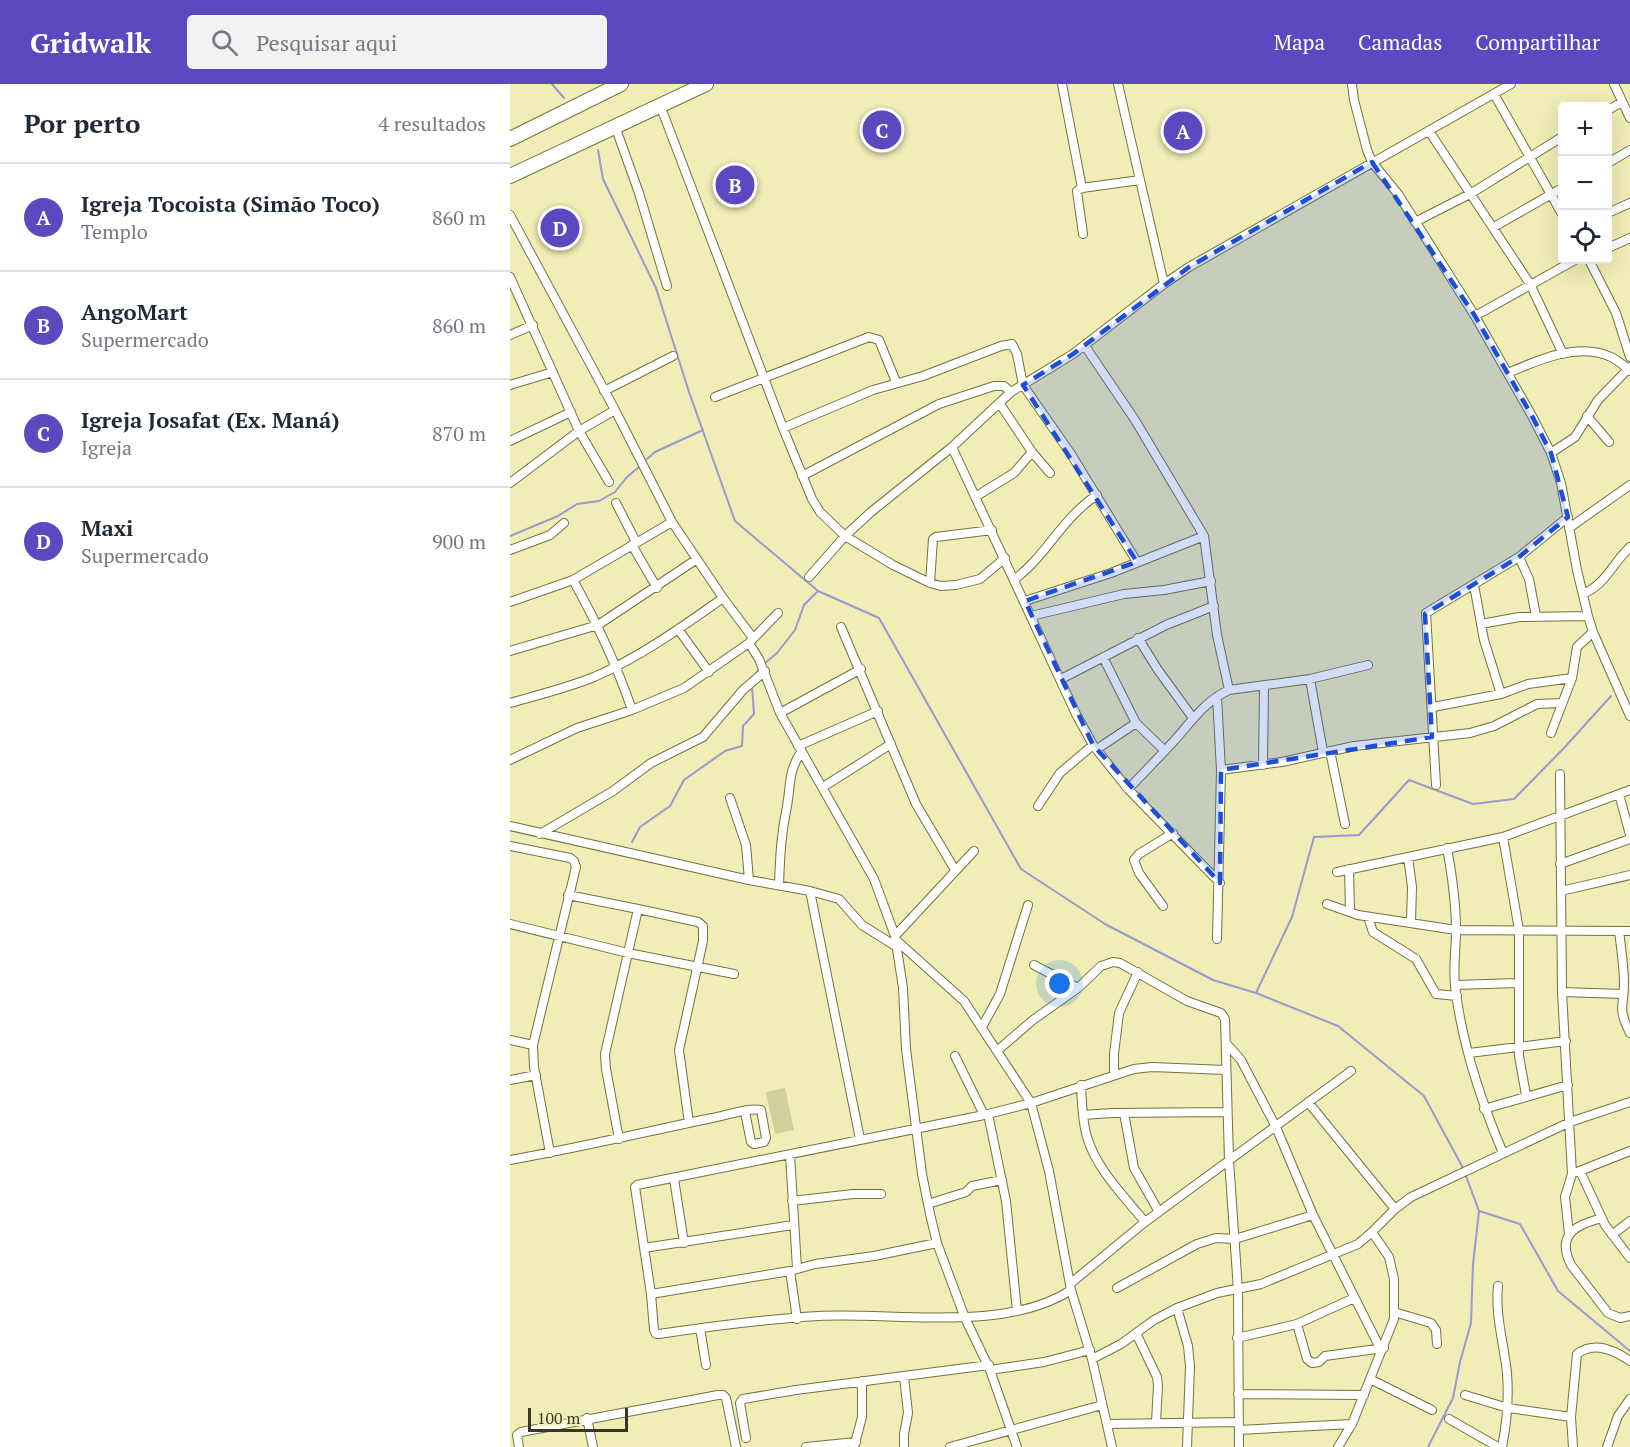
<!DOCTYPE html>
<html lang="pt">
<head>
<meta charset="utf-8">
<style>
  :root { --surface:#fff; --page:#f2f2f3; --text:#1f2937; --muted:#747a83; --line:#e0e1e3; --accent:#5d48c0 }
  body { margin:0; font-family:"PT Serif",serif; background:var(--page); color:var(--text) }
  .controls { position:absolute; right:18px; top:18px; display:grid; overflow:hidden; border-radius:6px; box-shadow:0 6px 24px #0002 }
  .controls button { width:54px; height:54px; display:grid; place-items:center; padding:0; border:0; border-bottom:2px solid var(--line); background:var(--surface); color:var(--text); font:30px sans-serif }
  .scale { position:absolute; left:18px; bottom:15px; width:100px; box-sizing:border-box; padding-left:6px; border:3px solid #383721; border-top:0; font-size:16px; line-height:21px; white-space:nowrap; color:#383721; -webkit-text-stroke:4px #f0edb6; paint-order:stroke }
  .you { position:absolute; left:550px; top:900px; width:21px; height:21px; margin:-15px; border:4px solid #fff; border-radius:50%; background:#1a73e8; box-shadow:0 0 0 9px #1a73e833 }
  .badge { display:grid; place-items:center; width:39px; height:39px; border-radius:50%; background:var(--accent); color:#fff; font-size:20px; font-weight:700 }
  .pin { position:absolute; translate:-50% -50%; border:3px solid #fff; box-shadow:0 2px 6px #0006 }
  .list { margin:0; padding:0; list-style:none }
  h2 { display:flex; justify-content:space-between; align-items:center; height:78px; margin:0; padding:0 24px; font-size:26px }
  h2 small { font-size:20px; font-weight:400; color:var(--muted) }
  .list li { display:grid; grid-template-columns:39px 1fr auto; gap:18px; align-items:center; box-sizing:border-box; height:108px; padding:0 24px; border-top:2px solid var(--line) }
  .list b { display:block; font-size:22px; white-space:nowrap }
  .list p { margin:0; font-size:20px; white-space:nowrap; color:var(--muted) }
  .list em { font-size:20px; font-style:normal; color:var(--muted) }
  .icon { flex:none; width:33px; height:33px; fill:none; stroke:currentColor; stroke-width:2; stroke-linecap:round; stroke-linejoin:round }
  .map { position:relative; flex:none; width:1120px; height:1363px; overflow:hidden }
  header { display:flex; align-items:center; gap:36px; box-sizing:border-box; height:84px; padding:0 30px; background:var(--accent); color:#fff }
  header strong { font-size:28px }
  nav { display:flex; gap:33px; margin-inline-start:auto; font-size:21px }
  .search { width:420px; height:54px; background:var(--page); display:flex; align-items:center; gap:15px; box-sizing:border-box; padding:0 21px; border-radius:6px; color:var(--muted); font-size:22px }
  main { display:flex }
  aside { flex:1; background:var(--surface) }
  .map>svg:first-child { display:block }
  .green { fill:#d1cf9d }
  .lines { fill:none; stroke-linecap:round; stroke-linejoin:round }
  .stream { stroke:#9b99d1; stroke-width:2 }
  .street-casing { stroke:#74723f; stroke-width:10 }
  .highway-casing { stroke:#74723f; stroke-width:16 }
  .street { stroke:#fff; stroke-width:8 }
  .highway { stroke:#fff; stroke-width:14 }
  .marked { fill:#1d4ed8; fill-opacity:0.2; stroke:#1d4ed8; stroke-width:4.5; stroke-dasharray:12 8; stroke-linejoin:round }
</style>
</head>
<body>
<header>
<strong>Gridwalk</strong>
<div class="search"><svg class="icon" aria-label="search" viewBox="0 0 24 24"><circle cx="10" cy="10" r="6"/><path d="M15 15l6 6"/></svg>Pesquisar aqui</div>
<nav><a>Mapa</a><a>Camadas</a><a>Compartilhar</a></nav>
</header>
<main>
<aside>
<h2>Por perto<small>4 resultados</small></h2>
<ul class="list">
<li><span class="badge">A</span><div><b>Igreja Tocoista (Simão Toco)</b><p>Templo</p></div><em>860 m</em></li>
<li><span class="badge">B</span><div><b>AngoMart</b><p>Supermercado</p></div><em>860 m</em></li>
<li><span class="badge">C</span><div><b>Igreja Josafat (Ex. Maná)</b><p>Igreja</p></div><em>870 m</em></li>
<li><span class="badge">D</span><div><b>Maxi</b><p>Supermercado</p></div><em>900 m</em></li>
</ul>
</aside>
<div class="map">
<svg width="1120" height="1363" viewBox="0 0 1120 1363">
  <rect width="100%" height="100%" fill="#f0edb6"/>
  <path class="green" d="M275,1004L284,1046L265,1050L256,1008Z"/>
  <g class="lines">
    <path class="stream" d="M42,0L54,14
      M88,66L93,95L146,204L179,308L225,437L308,507L369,534L511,785L595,840L703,896L746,909
      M137,375L145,368L193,346
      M0,452L48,432L67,420L89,417L105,408L116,394L130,382
      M254,580L267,569L285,546L294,521L308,507
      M243,594L250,584
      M1101,612L1054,664L1004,715L963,720L899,696L849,751L804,753L782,833L746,909L828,942L914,1012L953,1084L969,1127L1010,1140L1048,1207L1120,1267
      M122,758L130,743L160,722L174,696L215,667L232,662L233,642L244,630L242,602
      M918,1363L943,1314L950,1278L961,1239L963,1180L969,1127"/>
    <g class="street-casing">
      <path id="street" d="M552,0L572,104
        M608,0L630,96
        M842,0L844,16L857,66L862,78L888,110L965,232L1022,332L1041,369L1051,399L1067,486L1078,532L1083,548L1120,632
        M1104,0L1120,34
        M984,10L1052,130
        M150,21L273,344L302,415L310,428L335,452L383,481L420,499L431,502L446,501L470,495L495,474
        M1098,26L1112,18
        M105,42L129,109L157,202
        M919,47L1020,200L1053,270
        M1098,79L1120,66
        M1098,129L1120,119
        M0,131L105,326L162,438L213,514L243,554
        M905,138L960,110L1052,53
        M984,143L1052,104
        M573,150L567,107L572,104L630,96L654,200
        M1098,164L1120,154
        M1079,176L1106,229L1120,273
        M0,193L69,347L99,398
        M965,232L1065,176
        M0,251L23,241
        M575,262L625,336L694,452L707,551L719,606
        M998,289C1028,276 1068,258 1101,273C1108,276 1114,282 1120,287
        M0,301L43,288
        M94,307L163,272
        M205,313L359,253L369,256L386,298
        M490,320L522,368L540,389
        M1077,332L1099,358
        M273,344L363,306L413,292L491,262L502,260L507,270L513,301L561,370L627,478
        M0,357L61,328
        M442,363L566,630L583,661L618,705L710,799
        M1041,369L1065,353L1088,316L1120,283
        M292,392L429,320L484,302H494L501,308
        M0,399L69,347L105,326
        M465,413L504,389L522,368
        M106,419L126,458
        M1059,444L1120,401
        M122,461L147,504
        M0,466L40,451L54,439
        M1009,473L1019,495L1026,532
        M299,493L335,452L361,428L442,363L501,308L563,270L654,200L679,183L1001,0
        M505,495C537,471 552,434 587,411
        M63,496C87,539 106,579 122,626
        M420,499L423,455L426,453L482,446
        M964,501L974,556L991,610
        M1073,510C1097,499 1101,481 1120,463
        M515,517L601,489L694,452
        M0,518L63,496L162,438
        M521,532L614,510L654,506L701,497
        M971,540L1009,533L1078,532
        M331,543L406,720L445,786
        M168,545L199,588
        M628,554L648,586L683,634
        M239,559L249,575L270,629L364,795L385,852L393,904L396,965L412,1090L420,1130L427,1159L455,1234L480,1286L507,1363
        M0,567L88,541L187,475
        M593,573L626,639L655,667
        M551,595L656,541L704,522
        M800,595L813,668
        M707,613L711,686L707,855
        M0,619C28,611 57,604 84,593C130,573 172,543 213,514
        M923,623L991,610L1018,600L1062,594
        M270,629L351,585
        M1041,649L1062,594L1067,563L1083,548
        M288,662L368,627
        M587,665L626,639
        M820,667L835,740
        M0,676L67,644L122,626L174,604L239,559L268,529
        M753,681L754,602
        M711,686L772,678L844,662L960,649L984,642L1027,620L1051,619
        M1050,690L1052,908L1062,1090L1055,1113L1059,1150
        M926,701L916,529L1009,473L1058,433
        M313,703L381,660
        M618,705C634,689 649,673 664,657C681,638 695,617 719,606L800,595L858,581
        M1109,710L1120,751
        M220,714L236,761L239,796
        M528,722L550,689L583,661
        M0,742L239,796L300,807L350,1055
        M30,750L103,707L141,679L193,653L233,606L255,587
        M993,753L1009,846V972L1016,1011
        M0,762L60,774L64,777L66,783L23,961L24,983L40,1069
        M937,764C942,791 946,819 946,847C946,865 943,883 945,902C952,960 970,1015 993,1069
        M898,773L902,803L901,838
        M1050,780L1120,755
        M839,785L840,828
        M827,788L993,753L1120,706
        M269,801C270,772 271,751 277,722C281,700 278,688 291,668
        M300,807L329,815L352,841L387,863
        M1051,807L1120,791
        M58,811L128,825L95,970L96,985L109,1055
        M817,820L848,831L946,846L1120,847
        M653,822L629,789L624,776L629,770L663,749
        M128,825L188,838L193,842V857L169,966L179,1039
        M858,833L863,848L906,875L926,910L947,912
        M0,840L118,869L224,890
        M1109,847C1111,864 1114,882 1114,899C1114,924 1107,923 1120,949
        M385,852L464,767
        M386,856L454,917L521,1019L539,1087L561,1206L582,1275L602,1363
        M524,881L568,904
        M945,901L1008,899
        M1052,908L1113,910
        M472,943L490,910L518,821
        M0,956L23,961
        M716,959L731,976L766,1043L803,1131L870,1264
        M488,966L523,936L568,904L591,882L603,878L610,879L677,917L711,929L715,935L719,1076L728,1206L729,1363
        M959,969L1056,957
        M445,972L474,1031
        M604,990V970L609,929L628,888
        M0,996L26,991
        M571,1001C572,1019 572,1036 577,1053C587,1086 614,1112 635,1138
        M798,1018L885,1125
        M974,1025L1058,1001
        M614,1029L624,1084L649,1128
        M478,1030L496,1117L507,1227
        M573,1031L602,1029L717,1028
        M280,1071L287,1184
        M0,1076C68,1064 135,1048 202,1034C214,1032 240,1023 251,1026L256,1054L254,1058L244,1060L241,1058L235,1028
        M1070,1087L1095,1141L1120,1174
        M1067,1088L1120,1067
        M164,1095L174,1159
        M282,1117L343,1110H371
        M418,1120L456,1108L462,1102L492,1096
        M1092,1134C1065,1141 1046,1151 1061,1181L1098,1229L1110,1234L1120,1232
        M1102,1151L1120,1137
        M134,1164L283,1141
        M280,1187L287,1235
        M560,1200L635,1138L841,987
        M988,1202C985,1232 994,1260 997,1289C999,1315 997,1338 992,1363
        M607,1204L687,1160L706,1154L725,1155L803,1131
        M561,1206C496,1249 384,1228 309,1232C256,1235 202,1242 149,1250H146L144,1246L141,1210L125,1103L127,1101L474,1031L521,1019L624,985L642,983L716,986
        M141,1210L280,1187L305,1180L364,1172L427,1159
        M667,1224L678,1262L680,1282L677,1363
        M884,1228L921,1239L926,1246L927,1260
        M787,1240L797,1275L802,1279L809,1278L815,1272L874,1264
        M190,1244L196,1281
        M626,1249L647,1293L648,1302L646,1338
        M727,1254L787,1240L844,1214
        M582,1275L611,1260L644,1236L667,1224L707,1209L751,1200L848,1160L862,1148L885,1125L901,1113L1060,1038L1120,1018
        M480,1286L534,1278L580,1266
        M394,1293L398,1329L394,1350V1363
        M860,1295L922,1326
        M728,1310L854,1311
        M955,1311L998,1324L1061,1333
        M77,1334L83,1363
        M939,1335L988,1363
        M598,1340L729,1338
        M729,1346L842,1340
        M236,1354L230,1319L233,1315L286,1306L479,1281
        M9,1363L7,1351L11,1348L208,1311H213L216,1314L226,1363
        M296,1363L346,1358
        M344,1363L352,1333V1297
        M440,1363L592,1321
        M828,1363L842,1340L884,1235V1195L879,1173L862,1148
        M1063,1363L1061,1333L1067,1270C1085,1257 1104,1266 1120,1277
        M1097,1363L1108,1332L1120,1315"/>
    </g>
    <g class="highway-casing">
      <path id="highway" d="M0,55L111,0
        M0,92L196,0"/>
    </g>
    <use href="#street" class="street"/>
    <use href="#highway" class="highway"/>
  </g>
  <path class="marked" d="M862,78L965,232L1022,332L1041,369L1058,433L1009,473L915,530L922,653L711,686L710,799L583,661L515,517L627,478L513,301L563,270L679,183Z"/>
</svg>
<div class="controls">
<button>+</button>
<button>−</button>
<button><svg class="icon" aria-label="locate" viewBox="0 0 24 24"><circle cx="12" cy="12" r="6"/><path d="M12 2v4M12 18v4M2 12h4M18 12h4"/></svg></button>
</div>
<div class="scale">100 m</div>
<div class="you"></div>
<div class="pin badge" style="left:673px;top:47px">A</div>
<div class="pin badge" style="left:225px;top:101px">B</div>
<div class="pin badge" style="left:372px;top:46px">C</div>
<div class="pin badge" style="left:50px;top:144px">D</div>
</div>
</main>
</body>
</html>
